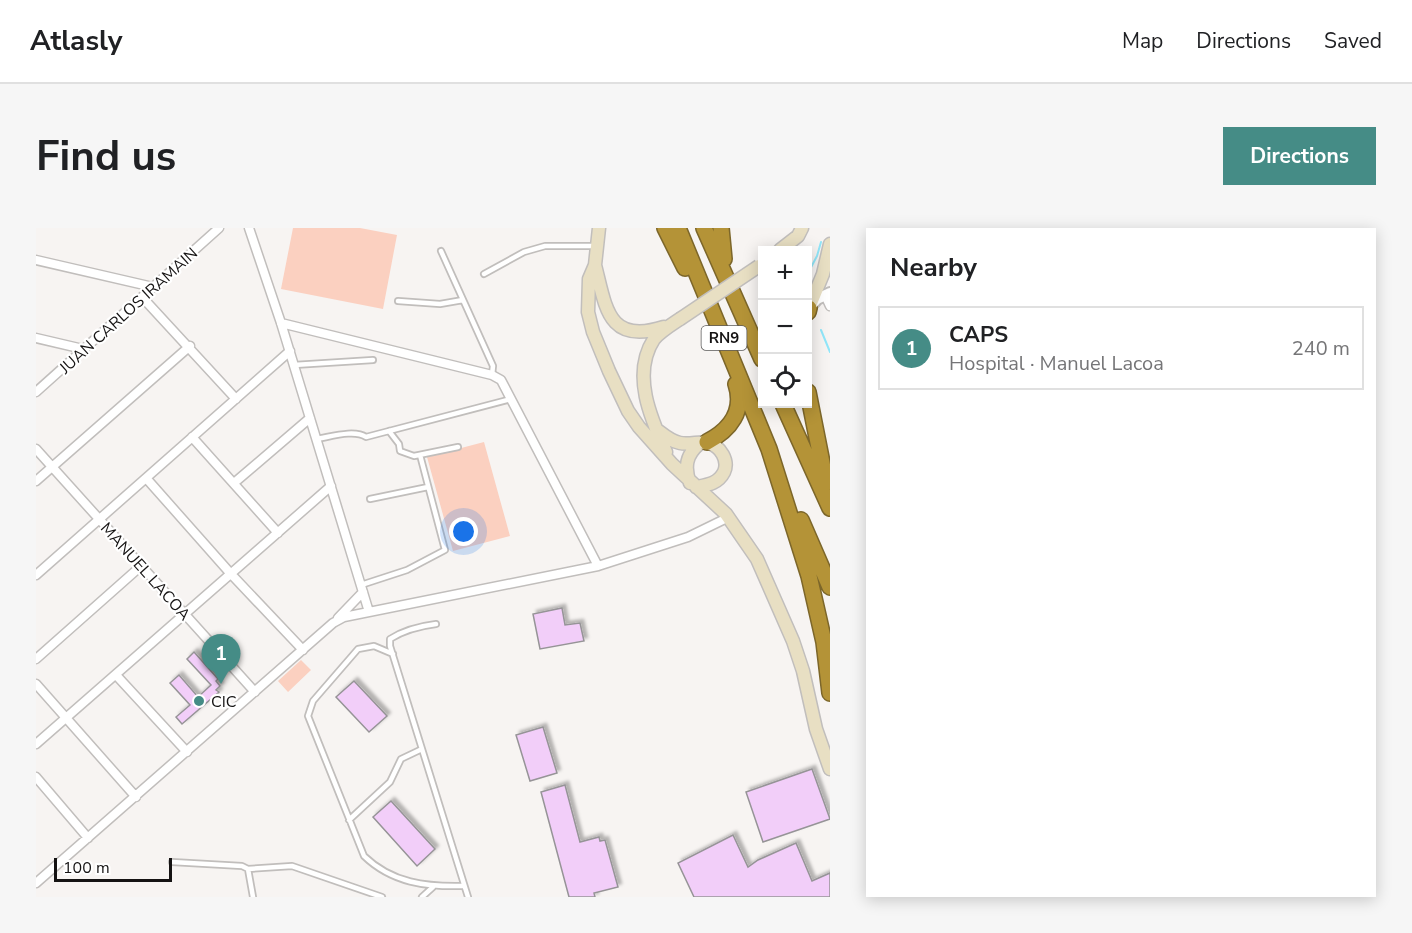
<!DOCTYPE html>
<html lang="en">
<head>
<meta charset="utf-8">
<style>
  :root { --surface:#fff; --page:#f6f6f6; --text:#202124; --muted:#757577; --line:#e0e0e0; --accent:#458c86 }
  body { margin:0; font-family:"Nunito Sans",sans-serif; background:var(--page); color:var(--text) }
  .controls { position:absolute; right:18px; top:18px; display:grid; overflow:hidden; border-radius:0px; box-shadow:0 3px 15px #0003 }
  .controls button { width:54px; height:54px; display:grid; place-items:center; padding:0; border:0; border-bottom:2px solid var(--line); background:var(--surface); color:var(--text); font:30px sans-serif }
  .scale { position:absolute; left:18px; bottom:15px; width:118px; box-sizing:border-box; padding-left:6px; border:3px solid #151313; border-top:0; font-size:16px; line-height:21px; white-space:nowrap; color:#151313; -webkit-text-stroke:4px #fff; paint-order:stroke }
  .you { position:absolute; left:428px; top:304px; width:21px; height:21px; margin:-15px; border:4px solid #fff; border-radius:50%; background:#1a73e8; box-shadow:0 0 0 9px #1a73e833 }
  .badge { display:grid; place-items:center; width:39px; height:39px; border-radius:50%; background:var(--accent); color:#fff; font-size:20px; font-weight:700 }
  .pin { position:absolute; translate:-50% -50px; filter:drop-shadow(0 2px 3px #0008) }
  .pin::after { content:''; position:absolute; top:32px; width:21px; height:18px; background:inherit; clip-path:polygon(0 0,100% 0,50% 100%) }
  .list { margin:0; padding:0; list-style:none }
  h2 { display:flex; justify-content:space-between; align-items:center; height:78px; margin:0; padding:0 24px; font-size:26px }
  h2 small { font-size:20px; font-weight:400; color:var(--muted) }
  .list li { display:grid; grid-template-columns:39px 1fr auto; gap:18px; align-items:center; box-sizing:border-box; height:84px; margin:0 12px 12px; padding:0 12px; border:2px solid var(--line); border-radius:0px }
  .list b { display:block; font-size:22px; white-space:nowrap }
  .list p { margin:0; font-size:20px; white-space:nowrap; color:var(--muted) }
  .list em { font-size:20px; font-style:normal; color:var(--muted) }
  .icon { flex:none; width:33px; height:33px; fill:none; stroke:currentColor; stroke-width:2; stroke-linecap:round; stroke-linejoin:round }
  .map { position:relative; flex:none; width:794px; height:669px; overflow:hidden; border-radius:0px }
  header { display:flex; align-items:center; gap:36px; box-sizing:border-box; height:84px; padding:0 30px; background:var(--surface); border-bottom:2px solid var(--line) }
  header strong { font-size:28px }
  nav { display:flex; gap:33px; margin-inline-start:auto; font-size:21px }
  .intro { display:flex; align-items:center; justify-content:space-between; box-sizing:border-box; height:144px; padding:0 36px }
  h1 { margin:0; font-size:42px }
  .button { padding:15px 27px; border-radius:0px; background:var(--accent); color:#fff; font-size:21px; font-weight:700 }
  main { display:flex; gap:36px; padding:0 36px }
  aside { flex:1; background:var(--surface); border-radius:0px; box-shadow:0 3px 15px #0003 }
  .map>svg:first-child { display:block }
  .green { fill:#fbd0c0 }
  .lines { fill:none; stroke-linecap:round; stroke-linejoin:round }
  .stream { stroke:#91e6f9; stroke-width:2 }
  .building { fill:#f2cef9; stroke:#969497; stroke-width:1.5; filter:url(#shadow) }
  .service-casing { stroke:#c1bebc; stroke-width:8 }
  .minor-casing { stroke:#c1bebc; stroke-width:11 }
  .tertiary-casing { stroke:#c1bebc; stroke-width:14 }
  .secondary-casing { stroke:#c1bebc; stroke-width:15 }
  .motorway-casing { stroke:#7c662a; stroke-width:18 }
  .service { stroke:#fff; stroke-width:4.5 }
  .minor { stroke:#fff; stroke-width:8 }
  .tertiary { stroke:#fff; stroke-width:10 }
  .secondary { stroke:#e8dfc3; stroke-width:12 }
  .motorway { stroke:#b49337; stroke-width:15 }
  .secondary-bridge-casing { stroke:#c1bebc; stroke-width:15; stroke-linecap:butt }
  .secondary-bridge { stroke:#e8dfc3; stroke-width:12 }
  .poi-dot { fill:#458c86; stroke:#fff; stroke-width:2 }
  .labels { text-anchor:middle; stroke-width:4.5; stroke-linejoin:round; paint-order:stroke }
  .shield { fill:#fff; stroke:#5b5a5a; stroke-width:1.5 }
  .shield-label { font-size:15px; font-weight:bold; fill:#151313 }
  .street-label { font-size:16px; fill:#151313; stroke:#fff }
  .poi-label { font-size:16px; fill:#151313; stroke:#fff; text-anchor:start }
</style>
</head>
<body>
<header>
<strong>Atlasly</strong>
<nav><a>Map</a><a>Directions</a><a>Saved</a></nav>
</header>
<div class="intro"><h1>Find us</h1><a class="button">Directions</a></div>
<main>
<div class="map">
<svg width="794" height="669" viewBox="0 0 794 669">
  <defs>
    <filter id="shadow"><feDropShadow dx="3.5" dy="-3.5" stdDeviation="1.5" flood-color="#0004"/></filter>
  </defs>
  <rect width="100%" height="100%" fill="#f7f4f2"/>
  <path class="green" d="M257,0H324L361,7L347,81L245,61Z
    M448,214L474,308L417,323L391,229Z
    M265,432L275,442L252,464L242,453Z"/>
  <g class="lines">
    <path class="stream" d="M772,45L781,28L785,14
      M785,102L794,124"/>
  </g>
  <path class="building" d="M526,380L529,397L544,395L548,413L504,421L497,386Z
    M158,424L182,451L180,453L184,458L180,462L183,464L146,496L140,489L154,477L134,455L143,447L162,469L175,457L151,431Z
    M318,453L351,488L333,504L300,469Z
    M507,499L521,545L494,553L480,507Z
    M776,541L794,591L727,614L710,564Z
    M529,557L544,614L563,609L564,613L569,612L582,659L558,665L559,669H533L505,564Z
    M355,573L399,621L381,638L337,589Z
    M697,607L712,639L722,632L760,615L776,653L794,645V669H658L642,635Z"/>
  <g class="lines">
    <g class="service-casing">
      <path id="service" d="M405,23L457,138L456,147
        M448,46L488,24L509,18H559
        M362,73L404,76L427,72
        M258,137L337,132
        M353,203L363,216L364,223L378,228L422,219
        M280,211C294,209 318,201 330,209L475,171
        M334,271L392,259
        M325,357L371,342L409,322L384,227
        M400,396C384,398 368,402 354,411V418L432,669
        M357,426L338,418L322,421L277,473L272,488L328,628C356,655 390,659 428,658
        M313,592L354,554L365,531L386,521
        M136,634L206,638L212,641L217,669
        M212,641L256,638L346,669
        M386,669L397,659"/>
    </g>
    <g class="minor-casing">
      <path id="minor" d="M213,0L245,95L333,384
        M0,32L117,59
        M789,67L794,78
        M106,69L200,171
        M245,95L456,147L465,152L562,338
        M0,110L47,121
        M0,164L183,0
        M156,209L242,305
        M0,221L219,464
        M110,250L195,346L267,422
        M0,253L154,118
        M198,255L274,190
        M0,347L254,123
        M302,390L327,364
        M0,431L105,338
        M80,447L151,524
        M0,456L100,569
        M0,516L295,258
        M0,549L52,610
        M0,655L297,395L308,389L562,338L652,309L693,289"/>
    </g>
    <g class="tertiary-casing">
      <path id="tertiary" d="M773,80L781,71L794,65"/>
    </g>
    <g class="secondary-casing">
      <path id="secondary" d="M563,0L559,37L553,51L552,84L557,104L573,143L592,183L603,199L636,236L690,286L721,331L757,413L767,443L780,501L794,541
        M744,22L762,8L766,0
        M559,37C570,80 572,117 628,99
        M773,80L787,46L794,16
        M620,201C628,207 634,213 644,215C653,217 665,213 672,215C685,218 693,233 688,244C682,256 671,257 660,259
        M630,224C615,191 595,146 618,111C625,103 635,97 644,91
        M654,255C648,239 650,227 663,216"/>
    </g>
    <g class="motorway-casing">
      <path id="motorway" d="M629,0L649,40
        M642,0L733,221L773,348L788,414L794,465
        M668,0L726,131
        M685,0L688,31
        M772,84L773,80
        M772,164L790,255
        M747,176L794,280
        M671,214C694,202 709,183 700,156
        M765,292L794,359"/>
    </g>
    <use href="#service" class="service"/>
    <use href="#minor" class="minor"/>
    <use href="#tertiary" class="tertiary"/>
    <use href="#secondary" class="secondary"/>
    <use href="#motorway" class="motorway"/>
    <g class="secondary-bridge-casing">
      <path id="secondary-bridge" d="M644,91L723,38"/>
    </g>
    <use href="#secondary-bridge" class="secondary-bridge"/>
  </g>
  <circle class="poi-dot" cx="163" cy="473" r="6"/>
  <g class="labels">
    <rect class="shield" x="665.5" y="98" width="45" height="24" rx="4.5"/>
    <g class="shield-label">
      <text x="688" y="115">RN9</text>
    </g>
    <g class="street-label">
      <text transform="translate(92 82) rotate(-42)" y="6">JUAN CARLOS IRAMAIN</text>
      <text transform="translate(110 343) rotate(48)" y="6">MANUEL LACOA</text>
    </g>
    <g class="poi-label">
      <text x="175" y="479">CIC</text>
    </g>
  </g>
</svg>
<div class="controls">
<button>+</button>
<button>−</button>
<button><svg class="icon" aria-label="locate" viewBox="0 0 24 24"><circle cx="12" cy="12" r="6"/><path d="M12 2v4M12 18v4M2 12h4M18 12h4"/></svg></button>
</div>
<div class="scale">100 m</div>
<div class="you"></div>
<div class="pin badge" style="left:185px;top:456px">1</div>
</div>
<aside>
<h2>Nearby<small></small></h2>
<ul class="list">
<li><span class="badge">1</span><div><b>CAPS</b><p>Hospital · Manuel Lacoa</p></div><em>240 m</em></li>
</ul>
</aside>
</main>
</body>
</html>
